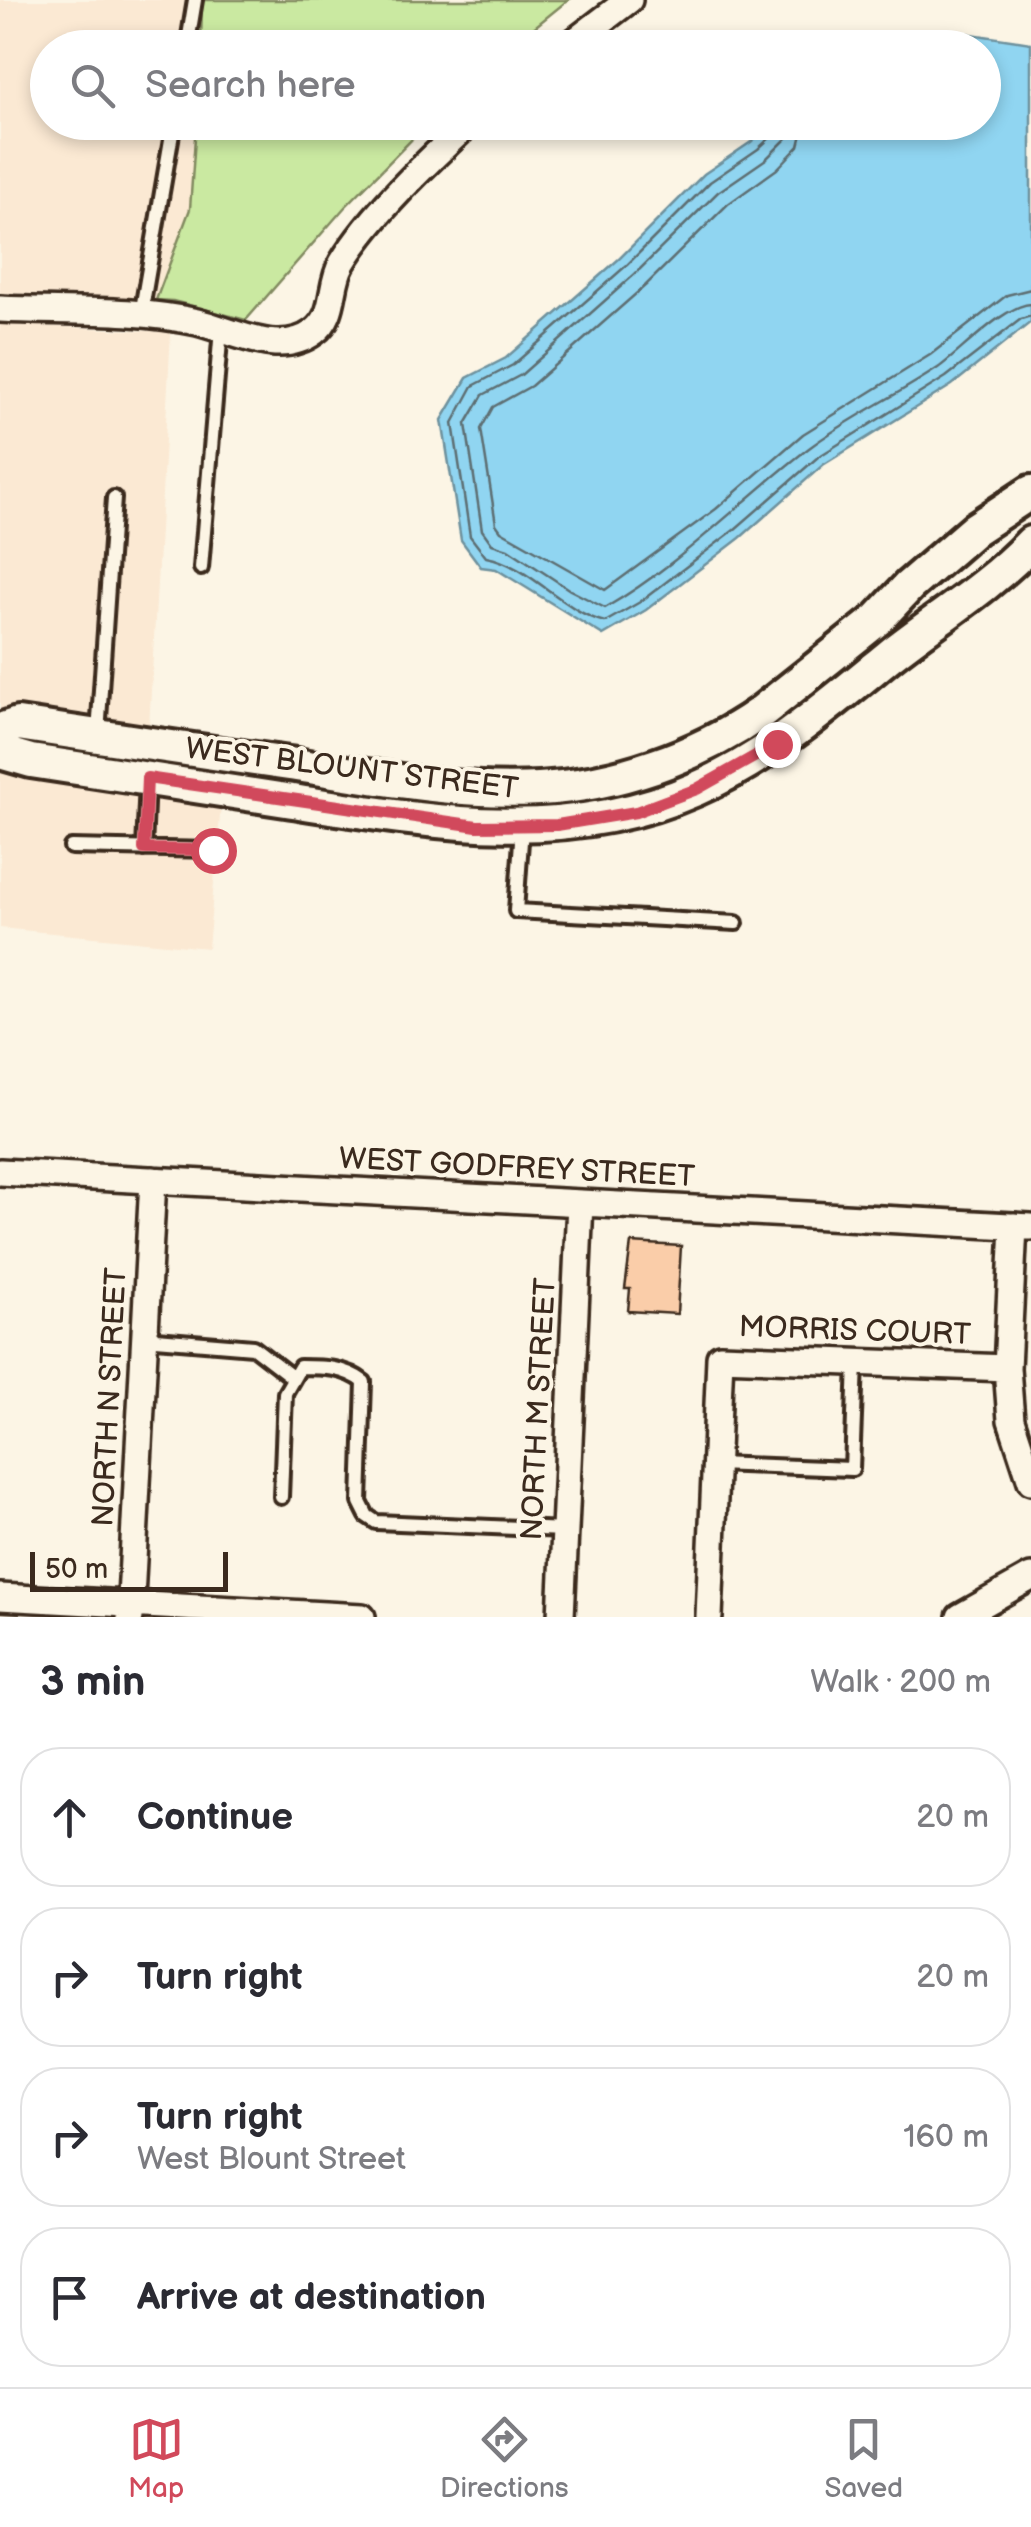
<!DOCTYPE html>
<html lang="en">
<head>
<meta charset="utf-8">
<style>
  :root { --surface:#fff; --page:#f2f2f3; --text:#2b2b33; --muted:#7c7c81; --line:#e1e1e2; --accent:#d1495b }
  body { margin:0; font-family:"Balsamiq Sans",sans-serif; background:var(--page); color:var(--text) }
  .scale { position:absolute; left:30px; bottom:25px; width:198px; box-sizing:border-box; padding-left:10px; border:5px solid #3b2a1e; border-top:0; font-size:28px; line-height:35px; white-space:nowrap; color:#3b2a1e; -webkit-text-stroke:8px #fcf5e5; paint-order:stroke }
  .stop { position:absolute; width:30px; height:30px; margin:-22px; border:8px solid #d1495b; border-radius:50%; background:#fff }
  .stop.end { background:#d1495b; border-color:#fff; box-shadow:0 2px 10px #0008 }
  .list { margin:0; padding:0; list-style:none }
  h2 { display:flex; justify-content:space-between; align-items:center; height:130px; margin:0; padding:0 40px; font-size:42px }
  h2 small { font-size:32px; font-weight:400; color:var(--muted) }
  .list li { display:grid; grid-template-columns:65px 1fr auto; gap:30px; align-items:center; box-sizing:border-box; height:140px; margin:0 20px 20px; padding:0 20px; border:2px solid var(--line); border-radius:40px }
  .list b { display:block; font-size:38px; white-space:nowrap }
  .list p { margin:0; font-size:32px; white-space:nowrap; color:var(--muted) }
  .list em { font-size:32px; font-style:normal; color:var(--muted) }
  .icon { flex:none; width:55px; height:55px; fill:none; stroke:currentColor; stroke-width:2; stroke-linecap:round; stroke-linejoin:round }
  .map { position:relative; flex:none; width:1031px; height:1617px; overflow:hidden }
  .search { position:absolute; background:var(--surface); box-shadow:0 5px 15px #0003; left:30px; right:30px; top:30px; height:110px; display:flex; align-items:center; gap:25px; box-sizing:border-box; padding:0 35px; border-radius:55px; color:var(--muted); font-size:38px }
  .sheet { height:770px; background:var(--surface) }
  nav { display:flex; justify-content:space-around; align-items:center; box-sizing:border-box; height:140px; border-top:2px solid var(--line); background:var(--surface); font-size:28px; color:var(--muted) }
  nav a { display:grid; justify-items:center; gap:5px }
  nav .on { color:var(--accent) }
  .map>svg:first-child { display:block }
  .built { fill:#fbe9d3 }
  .green { fill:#cae9a1; stroke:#828a60; stroke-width:2.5 }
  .water { fill:#90d5f1; stroke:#6e919d; stroke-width:2.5 }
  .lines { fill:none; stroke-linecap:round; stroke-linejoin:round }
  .shore { stroke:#5d6e72; stroke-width:2.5 }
  .building { fill:#facda9; stroke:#3b2a1e; stroke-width:2.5 }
  .service-casing { stroke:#3b2a1e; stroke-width:20 }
  .minor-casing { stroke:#3b2a1e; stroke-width:32 }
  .tertiary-casing { stroke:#3b2a1e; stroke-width:40 }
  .service { stroke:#fcf5e5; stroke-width:12 }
  .minor { stroke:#fcf5e5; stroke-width:25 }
  .tertiary { stroke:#fcf5e5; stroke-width:32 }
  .route { stroke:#d1495b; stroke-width:12 }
  .labels { text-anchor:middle; stroke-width:8; stroke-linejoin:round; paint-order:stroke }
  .street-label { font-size:30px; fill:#3b2a1e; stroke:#fcf5e5 }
</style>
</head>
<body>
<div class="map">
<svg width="1031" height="1617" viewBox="0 0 1031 1617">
  <rect width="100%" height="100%" fill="#fcf5e5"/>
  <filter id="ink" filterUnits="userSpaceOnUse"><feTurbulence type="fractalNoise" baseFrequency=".01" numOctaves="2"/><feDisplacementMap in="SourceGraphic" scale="20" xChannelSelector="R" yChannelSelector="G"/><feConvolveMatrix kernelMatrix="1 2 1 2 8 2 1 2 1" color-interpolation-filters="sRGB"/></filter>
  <g filter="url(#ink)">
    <path class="built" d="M0,0H202L201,47L48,48V122L196,123L190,209L156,300L0,293Z
      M0,324L171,332L149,728L0,714Z
      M0,768L15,774L221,806L208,948L0,928Z"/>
    <path class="green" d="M202,0H568L510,47L201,48Z
      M196,123V122L428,123L345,207L246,320L173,301L156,300L190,209Z"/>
    <path class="water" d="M951,31L1031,43V322L952,385L823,465L740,538L646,610L603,635L496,569L481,567L461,540L442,420L467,378L506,358L620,258L704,174L751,142L772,123L984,122V48L876,47L902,36Z"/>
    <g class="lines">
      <path class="shore" d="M778,122L775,133L758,149L710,182L627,265L513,365L473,386L453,423L470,536L486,557C530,565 562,611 605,622L640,602L734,530L818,457L946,377L1021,319L1031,316
        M790,122L787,138L766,159L718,192L635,274L521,375L483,395L466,424L482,530L492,544L508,549L570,590L605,608C680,565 740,501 809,448C849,418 896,396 938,368C962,351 1004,305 1031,304
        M805,122L799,146L777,169L728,204L646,285L531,386L493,407L481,429L496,524L501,531L605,590L716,509L803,434L930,355L1007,295L1031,289"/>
    </g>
    <path class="building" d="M631,1243L681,1246L677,1314L628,1311L630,1289H625Z"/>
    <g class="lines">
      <g class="service-casing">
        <path id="service" d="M187,48L195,0
          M141,315L174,122
          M201,568L221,329
          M98,734L114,498
          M522,827L516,911L736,923
          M71,847L213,850
          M144,849L147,781
          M144,1338L253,1347L292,1377
          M715,1464L852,1469L856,1363
          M281,1497L285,1393L300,1367C323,1367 345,1367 364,1382L360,1502L367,1516L376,1522L565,1530"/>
      </g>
      <g class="minor-casing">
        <path id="minor" d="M566,48L629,0
          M0,309C65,312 134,308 197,322C234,331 279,358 314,332C337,315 329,286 342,263C371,215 428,161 470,122
          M0,1172L1031,1227
          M1014,1226L1007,1368L1011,1420L1031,1481
          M0,1597L362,1617
          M130,1617L153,1180
          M561,1617L580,1203
          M709,1617L720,1357L1007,1368
          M960,1617L1031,1577"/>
      </g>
      <g class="tertiary-casing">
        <path id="tertiary" d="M0,730L18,724C108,738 199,751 289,764C370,776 457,794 539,789C615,785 697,757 760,713L878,619L909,586L975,529L1031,492
          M0,752L31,761C116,774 201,787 286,800C423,821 563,848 696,789C769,757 828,706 889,656C937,618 988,588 1031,543"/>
      </g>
      <use href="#service" class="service"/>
      <use href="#minor" class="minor"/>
      <use href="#tertiary" class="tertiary"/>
    </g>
  </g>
  <g class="lines" filter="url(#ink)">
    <path class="route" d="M213,850L144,849L147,778L477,826L557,825L636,812L697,789L777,744"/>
  </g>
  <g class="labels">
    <g class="street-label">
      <text transform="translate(352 768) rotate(7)" y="10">WEST BLOUNT STREET</text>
      <text transform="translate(517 1167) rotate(3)" y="10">WEST GODFREY STREET</text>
      <text transform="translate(855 1330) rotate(2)" y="10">MORRIS COURT</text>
      <text transform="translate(109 1397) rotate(-87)" y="10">NORTH N STREET</text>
      <text transform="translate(538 1409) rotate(-87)" y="10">NORTH M STREET</text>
    </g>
  </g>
</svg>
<div class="scale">50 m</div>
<div class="stop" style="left:213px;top:850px"></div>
<div class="stop end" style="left:777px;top:744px"></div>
<div class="search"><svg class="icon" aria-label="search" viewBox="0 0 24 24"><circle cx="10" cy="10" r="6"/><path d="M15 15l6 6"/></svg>Search here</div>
</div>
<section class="sheet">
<h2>3 min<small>Walk · 200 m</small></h2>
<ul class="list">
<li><svg class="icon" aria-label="ahead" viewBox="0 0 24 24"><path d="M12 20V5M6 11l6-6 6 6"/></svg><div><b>Continue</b></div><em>20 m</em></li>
<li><svg class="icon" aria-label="right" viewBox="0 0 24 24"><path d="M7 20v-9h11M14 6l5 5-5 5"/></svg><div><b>Turn right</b></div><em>20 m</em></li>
<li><svg class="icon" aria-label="right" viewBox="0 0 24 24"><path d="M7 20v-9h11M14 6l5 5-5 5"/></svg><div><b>Turn right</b><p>West Blount Street</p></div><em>160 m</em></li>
<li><svg class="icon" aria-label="arrive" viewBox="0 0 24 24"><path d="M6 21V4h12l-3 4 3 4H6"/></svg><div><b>Arrive at destination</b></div></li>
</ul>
</section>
<nav>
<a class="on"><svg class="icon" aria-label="map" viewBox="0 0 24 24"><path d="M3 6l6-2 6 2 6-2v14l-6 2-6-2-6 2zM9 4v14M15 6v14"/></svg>Map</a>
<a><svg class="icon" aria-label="directions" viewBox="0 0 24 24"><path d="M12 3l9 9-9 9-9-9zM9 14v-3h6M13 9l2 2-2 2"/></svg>Directions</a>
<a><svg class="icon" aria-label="saved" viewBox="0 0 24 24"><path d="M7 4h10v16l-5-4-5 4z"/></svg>Saved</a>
</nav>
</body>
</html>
